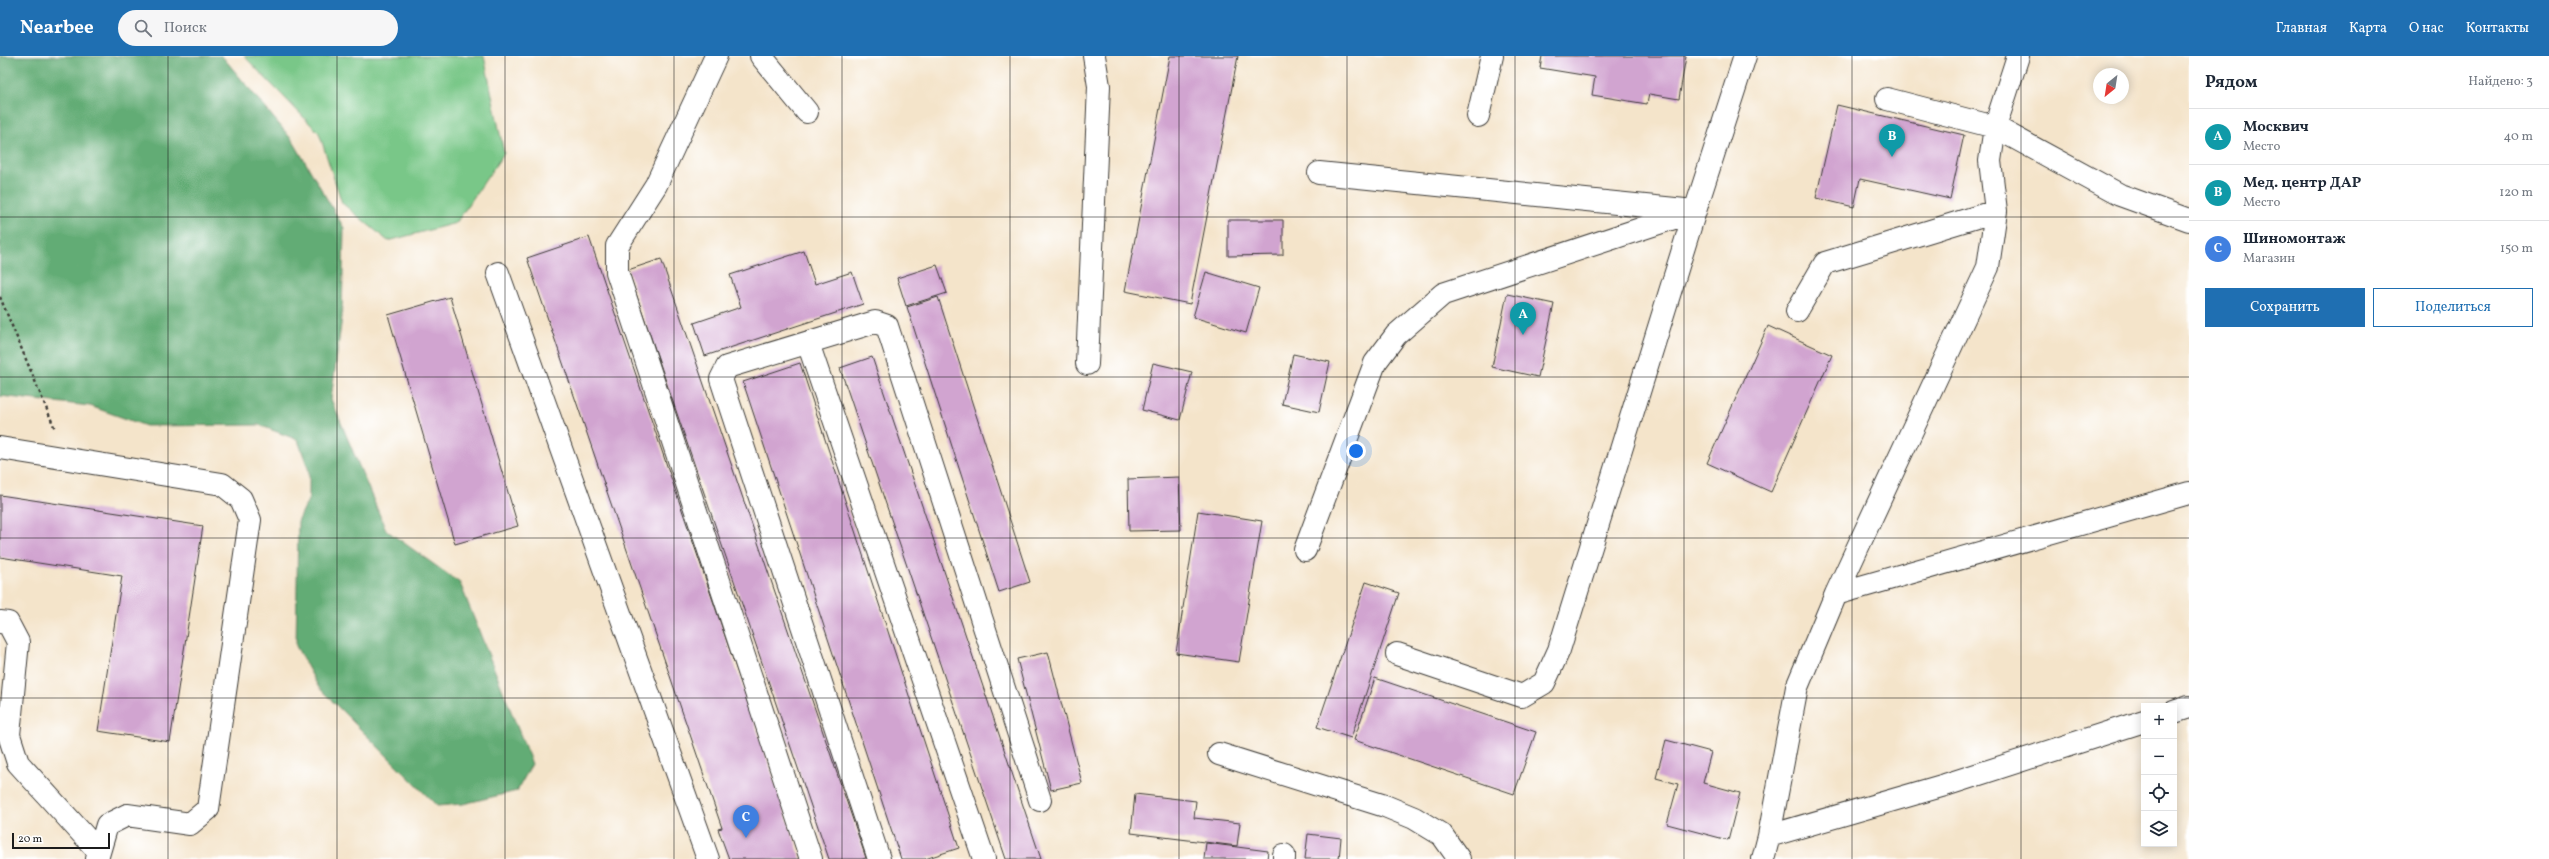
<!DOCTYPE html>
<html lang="ru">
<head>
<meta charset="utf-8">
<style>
  :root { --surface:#fff; --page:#f6f6f7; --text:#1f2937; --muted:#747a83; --line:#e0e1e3; --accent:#1f6fb2 }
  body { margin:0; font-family:Vollkorn,serif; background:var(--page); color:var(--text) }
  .controls { position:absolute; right:12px; bottom:12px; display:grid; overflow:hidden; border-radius:0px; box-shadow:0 2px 10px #0003 }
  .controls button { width:36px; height:36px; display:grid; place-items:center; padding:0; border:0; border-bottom:1px solid var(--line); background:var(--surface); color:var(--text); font:20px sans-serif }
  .compass { position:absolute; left:2093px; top:12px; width:36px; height:36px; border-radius:50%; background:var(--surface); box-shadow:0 2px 10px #0003; rotate:210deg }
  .scale { position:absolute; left:12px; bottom:10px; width:98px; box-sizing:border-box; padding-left:4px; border:2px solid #1c1c1c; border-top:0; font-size:11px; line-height:14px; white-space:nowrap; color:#1c1c1c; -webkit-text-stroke:3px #fff; paint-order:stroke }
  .you { position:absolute; left:1356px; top:395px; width:14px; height:14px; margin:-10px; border:3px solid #fff; border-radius:50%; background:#1a73e8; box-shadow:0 0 0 6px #1a73e833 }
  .badge { display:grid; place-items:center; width:26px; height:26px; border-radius:50%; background:var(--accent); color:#fff; font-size:13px; font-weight:700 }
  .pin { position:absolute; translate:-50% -33px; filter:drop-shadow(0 1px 2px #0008) }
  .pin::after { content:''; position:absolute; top:21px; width:14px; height:12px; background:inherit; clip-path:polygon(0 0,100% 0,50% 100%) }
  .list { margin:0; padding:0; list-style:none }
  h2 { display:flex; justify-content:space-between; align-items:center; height:52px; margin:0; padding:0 16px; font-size:17px }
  h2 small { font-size:13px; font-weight:400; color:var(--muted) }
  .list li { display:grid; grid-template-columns:26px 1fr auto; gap:12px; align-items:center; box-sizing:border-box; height:56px; padding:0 16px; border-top:1px solid var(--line) }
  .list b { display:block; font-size:15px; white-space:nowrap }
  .list p { margin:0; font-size:13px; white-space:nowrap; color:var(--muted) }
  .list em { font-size:13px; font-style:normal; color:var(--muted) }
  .actions { display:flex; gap:8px; padding:12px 16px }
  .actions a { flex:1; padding:9px 0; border:1px solid var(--accent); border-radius:0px; text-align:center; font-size:14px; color:var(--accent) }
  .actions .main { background:var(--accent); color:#fff }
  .icon { flex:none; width:22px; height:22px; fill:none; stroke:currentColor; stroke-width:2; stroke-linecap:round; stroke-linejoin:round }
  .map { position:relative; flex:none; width:2189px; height:803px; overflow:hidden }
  header { display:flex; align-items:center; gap:24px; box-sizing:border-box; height:56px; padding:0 20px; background:var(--accent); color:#fff }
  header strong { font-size:19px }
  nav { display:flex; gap:22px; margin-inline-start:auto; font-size:14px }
  .search { width:280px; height:36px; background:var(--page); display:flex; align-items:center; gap:10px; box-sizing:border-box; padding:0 14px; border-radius:22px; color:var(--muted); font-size:15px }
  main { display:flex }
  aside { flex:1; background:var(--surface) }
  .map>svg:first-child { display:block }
  .green { fill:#79c788; stroke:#4a7252 }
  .forest { fill:#62ac74; stroke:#3f6448 }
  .building { fill:#d1a4d0 }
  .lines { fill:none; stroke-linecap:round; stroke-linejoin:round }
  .minor-casing { stroke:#3c3a36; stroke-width:24 }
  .path { stroke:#3c3a36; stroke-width:2.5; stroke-dasharray:3 3; stroke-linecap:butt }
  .minor { stroke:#fff; stroke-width:22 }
  .grid { fill:none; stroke:#1c1c1c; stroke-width:1; stroke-opacity:0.55 }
</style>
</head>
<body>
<header>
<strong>Nearbee</strong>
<div class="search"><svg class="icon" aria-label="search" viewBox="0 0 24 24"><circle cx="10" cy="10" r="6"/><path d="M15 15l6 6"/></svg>Поиск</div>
<nav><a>Главная</a><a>Карта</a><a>О нас</a><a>Контакты</a></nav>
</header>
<main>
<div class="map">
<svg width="2189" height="803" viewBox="0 0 2189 803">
  <rect width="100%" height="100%" fill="#fff"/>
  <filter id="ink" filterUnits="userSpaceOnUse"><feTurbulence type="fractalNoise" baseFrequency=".025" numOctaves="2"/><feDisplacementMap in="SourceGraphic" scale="8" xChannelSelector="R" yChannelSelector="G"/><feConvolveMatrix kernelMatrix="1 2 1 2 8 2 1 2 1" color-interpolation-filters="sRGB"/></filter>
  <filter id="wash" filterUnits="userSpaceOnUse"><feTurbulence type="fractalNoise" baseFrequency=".012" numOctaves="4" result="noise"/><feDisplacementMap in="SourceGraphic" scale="16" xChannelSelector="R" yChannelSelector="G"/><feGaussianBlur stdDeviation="0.9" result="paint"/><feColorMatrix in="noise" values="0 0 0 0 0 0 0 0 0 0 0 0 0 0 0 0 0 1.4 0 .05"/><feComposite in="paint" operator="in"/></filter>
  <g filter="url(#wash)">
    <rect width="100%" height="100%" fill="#f4e4ca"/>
    <path class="green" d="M244,0H484L504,97L456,167L388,185L342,147L319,77Z"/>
    <path class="forest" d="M0,0H222L293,85L344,172L342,261L331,343L386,474L460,527L532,708L517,735L463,748L437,750L319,632L296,590L298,465L309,442V415L298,384L259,369L146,370L90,350L0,340Z"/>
    <g id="blocks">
      <path class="building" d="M1170,0H1238L1190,248L1125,235Z
        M1542,0H1686L1679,43L1649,38L1647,48L1592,39L1595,21L1540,12Z
        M1837,49L1964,79L1950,143L1860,123L1854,151L1816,142Z
        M1228,164H1283V199L1228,200Z
        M589,181L801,803H729L718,773L722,772L527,202Z
        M804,195L815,228L852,216L863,248L705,300L694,267L741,251L730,219Z
        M661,203L866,802L862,803H829L628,214Z
        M937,209L947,237L906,250L897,222Z
        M1206,216L1259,232L1246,277L1193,261Z
        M1507,238L1554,248L1538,321L1492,311Z
        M450,241L518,470L455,488L388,259Z
        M938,241L1030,526L999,536L907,251Z
        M1768,270L1832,299L1771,436L1707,407Z
        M1293,298L1330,306L1319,356L1282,348Z
        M872,301L1041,803H1006L840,312Z
        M800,307L959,792L925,803H901L743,326Z
        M1153,307L1192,316L1180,364L1142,354Z
        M1179,421L1181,474L1129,475L1128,423Z
        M0,439L203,470L170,686L98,675L122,520L0,501Z
        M1198,455L1262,465L1239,606L1176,597Z
        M1366,526L1399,537L1351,682L1317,671Z
        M1048,596L1082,727L1051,734L1017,603Z
        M1375,622L1536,676L1514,738L1354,684Z
        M1666,684L1711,696L1703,727L1740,737L1728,784L1667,768L1678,728L1656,722Z
        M1135,738L1196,745L1194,762L1240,767L1237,790L1131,777Z
        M1308,778L1341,782L1339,803H1305Z
        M1206,787L1268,795L1267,803H1204Z"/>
    </g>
  </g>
  <g filter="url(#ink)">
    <use href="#blocks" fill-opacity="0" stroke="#3c3a36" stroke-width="1"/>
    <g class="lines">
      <g class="minor-casing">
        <path id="minor" d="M716,0L656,129L617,190V216L811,803
          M761,0L807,56
          M2018,0L1995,71L1990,105L1996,155L1988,211L1836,538L2189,437
          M1887,43L1995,71L2120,139L2189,164
          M1478,60L1492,0
          M498,217L708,803
          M1797,255L1825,207L1996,155
          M808,287L984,803
          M1087,308L1099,30L1094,0
          M0,392L222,428L241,443L250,464L208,753L190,768L127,759L107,769L97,803
          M1305,494L1375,307L1396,279L1443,238L1695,155L1319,117
          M1836,538L1797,631L1769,780L1945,729L2144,665
          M0,566L8,567L18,586L9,679L18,707L98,795
          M1397,598L1522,640L1544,627L1559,594L1695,155L1745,0
          M2174,656L2189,651
          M1219,698L1385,750L1414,762L1442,779L1459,803
          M879,803L721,323L727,311L875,266L887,270L1040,744
          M1284,803V799
          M1763,803L1769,780"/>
      </g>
      <path class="path" d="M0,241L55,373"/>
      <use href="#minor" class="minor"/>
    </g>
  </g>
  <path class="grid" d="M168,0V803M337,0V803M505,0V803M674,0V803M842,0V803M1010,0V803M1179,0V803M1347,0V803M1515,0V803M1684,0V803M1852,0V803M2021,0V803M0,161H2189M0,321H2189M0,482H2189M0,642H2189"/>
</svg>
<div class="controls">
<button>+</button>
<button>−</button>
<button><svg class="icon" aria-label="locate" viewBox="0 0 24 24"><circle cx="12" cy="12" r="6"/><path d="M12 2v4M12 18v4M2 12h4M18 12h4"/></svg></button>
<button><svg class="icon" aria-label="layers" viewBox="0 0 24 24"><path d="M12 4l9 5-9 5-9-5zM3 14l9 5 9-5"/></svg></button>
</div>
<svg class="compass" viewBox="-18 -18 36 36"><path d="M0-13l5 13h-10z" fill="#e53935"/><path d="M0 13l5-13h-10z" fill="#747a83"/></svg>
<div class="scale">20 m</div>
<div class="you"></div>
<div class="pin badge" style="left:1523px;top:279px;background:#0f9aa8">A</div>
<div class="pin badge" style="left:1892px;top:101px;background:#0f9aa8">B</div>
<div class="pin badge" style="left:746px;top:782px;background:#3f7fe0">C</div>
</div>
<aside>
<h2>Рядом<small>Найдено: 3</small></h2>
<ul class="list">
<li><span class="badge" style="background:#0f9aa8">A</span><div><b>Москвич</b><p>Место</p></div><em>40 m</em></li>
<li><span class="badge" style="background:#0f9aa8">B</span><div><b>Мед. центр ДАР</b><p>Место</p></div><em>120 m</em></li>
<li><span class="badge" style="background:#3f7fe0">C</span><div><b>Шиномонтаж</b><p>Магазин</p></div><em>150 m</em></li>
</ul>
<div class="actions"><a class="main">Сохранить</a><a>Поделиться</a></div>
</aside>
</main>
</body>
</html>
